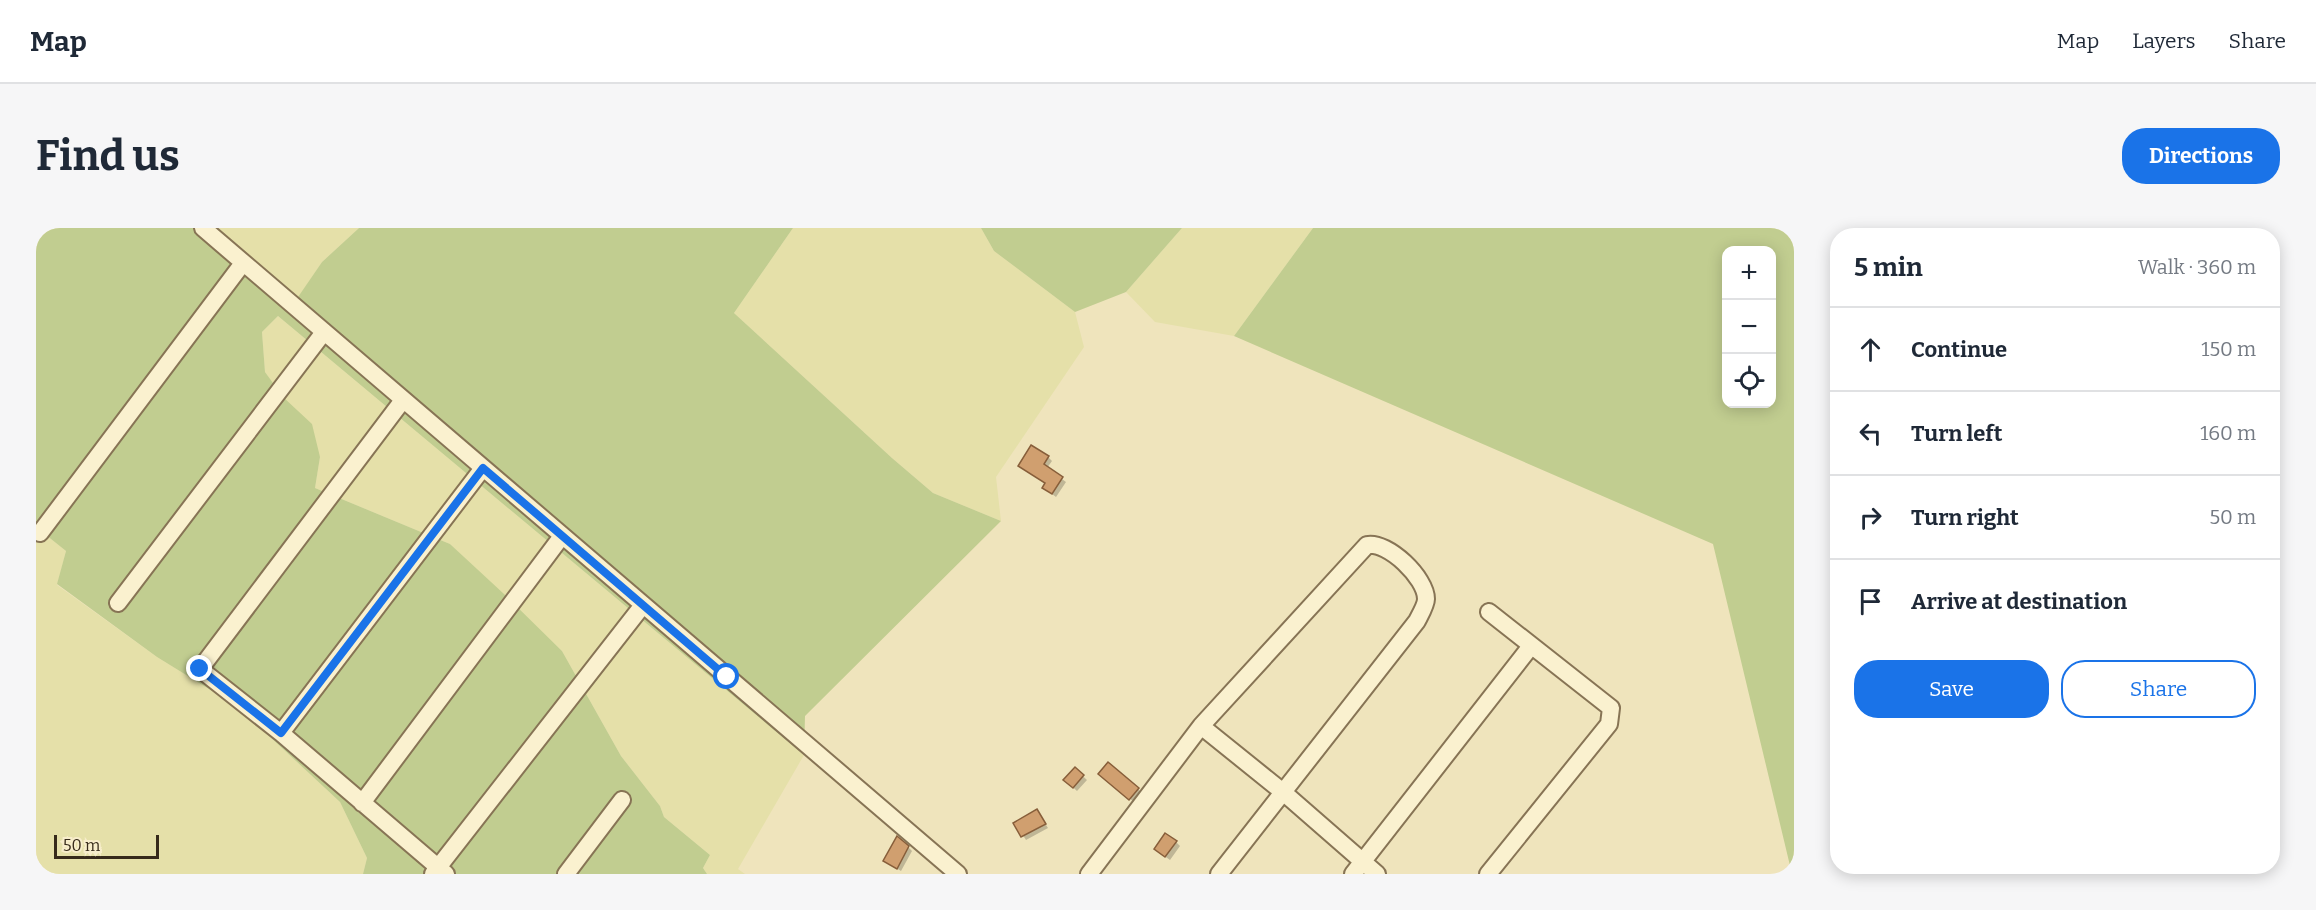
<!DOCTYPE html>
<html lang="en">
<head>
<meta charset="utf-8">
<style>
  :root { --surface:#fff; --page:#f6f6f7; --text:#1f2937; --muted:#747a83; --line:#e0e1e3; --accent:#1a73e8 }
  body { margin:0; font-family:Bitter,serif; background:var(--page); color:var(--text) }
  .controls { position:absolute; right:18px; top:18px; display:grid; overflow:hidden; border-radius:12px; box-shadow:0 3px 15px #0003 }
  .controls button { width:54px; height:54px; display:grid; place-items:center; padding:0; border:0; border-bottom:2px solid var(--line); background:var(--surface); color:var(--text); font:30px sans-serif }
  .scale { position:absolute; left:18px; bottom:15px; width:105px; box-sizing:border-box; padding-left:6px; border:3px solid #362a1a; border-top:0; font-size:16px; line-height:21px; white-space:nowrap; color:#362a1a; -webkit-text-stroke:4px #f7edcb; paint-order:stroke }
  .stop { position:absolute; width:18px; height:18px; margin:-14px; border:4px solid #1a73e8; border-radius:50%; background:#fff }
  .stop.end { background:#1a73e8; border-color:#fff; box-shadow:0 2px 6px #0008 }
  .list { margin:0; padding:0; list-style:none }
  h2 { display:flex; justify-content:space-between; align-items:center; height:78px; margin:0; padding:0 24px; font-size:26px }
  h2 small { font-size:20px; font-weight:400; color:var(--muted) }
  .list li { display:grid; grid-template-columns:39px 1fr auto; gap:18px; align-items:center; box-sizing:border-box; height:84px; padding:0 24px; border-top:2px solid var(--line) }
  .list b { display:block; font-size:22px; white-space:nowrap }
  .list em { font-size:20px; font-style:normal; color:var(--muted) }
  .actions { display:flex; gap:12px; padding:18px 24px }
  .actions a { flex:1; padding:14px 0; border:2px solid var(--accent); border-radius:24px; text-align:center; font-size:21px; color:var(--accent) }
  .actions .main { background:var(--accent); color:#fff }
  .icon { flex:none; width:33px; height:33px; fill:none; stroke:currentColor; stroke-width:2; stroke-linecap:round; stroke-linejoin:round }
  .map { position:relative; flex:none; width:1758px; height:646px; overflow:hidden; border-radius:24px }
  header { display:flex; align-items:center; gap:36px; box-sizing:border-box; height:84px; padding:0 30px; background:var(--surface); border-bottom:2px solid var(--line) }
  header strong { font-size:28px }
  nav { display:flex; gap:33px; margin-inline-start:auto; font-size:21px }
  .intro { display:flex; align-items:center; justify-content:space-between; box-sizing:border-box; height:144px; padding:0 36px }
  h1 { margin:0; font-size:42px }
  .button { padding:15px 27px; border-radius:24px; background:var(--accent); color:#fff; font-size:21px; font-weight:700 }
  main { display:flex; gap:36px; padding:0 36px }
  aside { flex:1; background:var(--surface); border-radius:24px; box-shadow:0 3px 15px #0003 }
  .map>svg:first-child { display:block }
  .farmland { fill:#e5e0a9 }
  .green { fill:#c1cd90; fill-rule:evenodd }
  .shadow { fill:#0003 }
  .building { fill:#d09f6f; stroke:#875e3a; stroke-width:1.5 }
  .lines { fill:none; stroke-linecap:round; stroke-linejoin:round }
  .minor-casing { stroke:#877455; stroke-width:20 }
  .minor { stroke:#faf1cf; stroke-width:16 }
  .route { stroke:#1a73e8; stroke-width:8 }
</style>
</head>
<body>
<header>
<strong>Map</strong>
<nav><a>Map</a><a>Layers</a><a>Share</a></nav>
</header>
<div class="intro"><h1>Find us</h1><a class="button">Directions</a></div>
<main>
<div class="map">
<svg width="1758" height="646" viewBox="0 0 1758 646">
  <rect width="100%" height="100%" fill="#efe4bc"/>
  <path class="farmland" d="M175,0H323L286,34L260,73Z
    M757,0H945L958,23L1039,84L1048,119L960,249L965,293L897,265L856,230L698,85Z
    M1146,0H1277L1198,108L1119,94L1090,64Z
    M242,88L768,527L702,641L709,646H671L667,640L674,627L628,589L624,578L585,528L526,423L414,316L279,260L284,229L229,144L226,104Z
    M0,299L30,323L21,357L121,429L202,479L304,574L331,630L327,646H0Z"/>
  <path class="green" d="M0,0H175L260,72L286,34L323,0H757L698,85L856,230L897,265L965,293L769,488L768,527L242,88L226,104L229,144L247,169L276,196L284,229L279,260L414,316L468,366L526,423L585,528L624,578L628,589L674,627L667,640L671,646H327L331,630L304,574L202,479L121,429L21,356L30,323L0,299Z
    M945,0H1146L1090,64L1039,84L958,23Z
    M1277,0H1758V646H1756L1677,316L1198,108ZM1690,22H1736V176H1690Z"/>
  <path class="shadow" d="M1012,229L1016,233L1011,240L1030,254L1020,269L1012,263L1011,256L984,238Z
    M1039,541L1051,552L1041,563L1029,552Z
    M1068,550L1102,561L1106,565L1098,574Z
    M1001,583L1012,600L990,612L979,595Z
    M1140,614L1144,618L1134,632L1123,624Z
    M872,619L876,623L865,643L849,633Z"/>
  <path class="building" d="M995,217L1013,228L1008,236L1027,249L1016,266L1006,260L1009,255L982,238Z
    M1072,534L1103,560L1093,572L1062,546Z
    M1039,539L1048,547L1037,560L1027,552Z
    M1001,581L1010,596L985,609L977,595Z
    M1129,605L1141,613L1129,629L1118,621Z
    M861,608L873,618L861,641L847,633Z"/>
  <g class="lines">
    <g class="minor-casing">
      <path id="minor" d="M167,0L922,646
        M367,172L164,441L245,505L410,646
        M4,305L207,35
        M82,375L288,104
        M1165,498L1331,317C1352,313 1390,350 1390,371C1390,377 1384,387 1381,393L1183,646
        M245,505L447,240
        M326,575L526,308
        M397,646L607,377
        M530,646L586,572
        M1053,646L1165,498L1247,564L1341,646
        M1317,646L1495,418
        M1452,646L1573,496L1575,480L1453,384"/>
    </g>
    <use href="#minor" class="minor"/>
  </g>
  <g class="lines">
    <path class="route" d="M164,441L245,505L447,240L691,449"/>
  </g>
</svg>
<div class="controls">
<button>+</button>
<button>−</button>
<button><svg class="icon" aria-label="locate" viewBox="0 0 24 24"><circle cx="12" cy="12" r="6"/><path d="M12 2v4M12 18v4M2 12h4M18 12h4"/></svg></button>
</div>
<div class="scale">50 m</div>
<div class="stop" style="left:691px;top:449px"></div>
<div class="stop end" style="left:164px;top:441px"></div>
</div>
<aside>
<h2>5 min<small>Walk · 360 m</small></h2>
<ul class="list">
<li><svg class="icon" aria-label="ahead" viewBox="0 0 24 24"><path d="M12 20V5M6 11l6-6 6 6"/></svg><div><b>Continue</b></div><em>150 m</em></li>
<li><svg class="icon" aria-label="left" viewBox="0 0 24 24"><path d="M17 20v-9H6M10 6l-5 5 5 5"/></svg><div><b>Turn left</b></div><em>160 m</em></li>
<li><svg class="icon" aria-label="right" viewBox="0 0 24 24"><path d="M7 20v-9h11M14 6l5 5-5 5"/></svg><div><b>Turn right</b></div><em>50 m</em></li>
<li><svg class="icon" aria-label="arrive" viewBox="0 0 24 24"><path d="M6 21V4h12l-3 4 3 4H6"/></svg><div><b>Arrive at destination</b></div></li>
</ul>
<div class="actions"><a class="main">Save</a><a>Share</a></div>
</aside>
</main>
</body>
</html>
